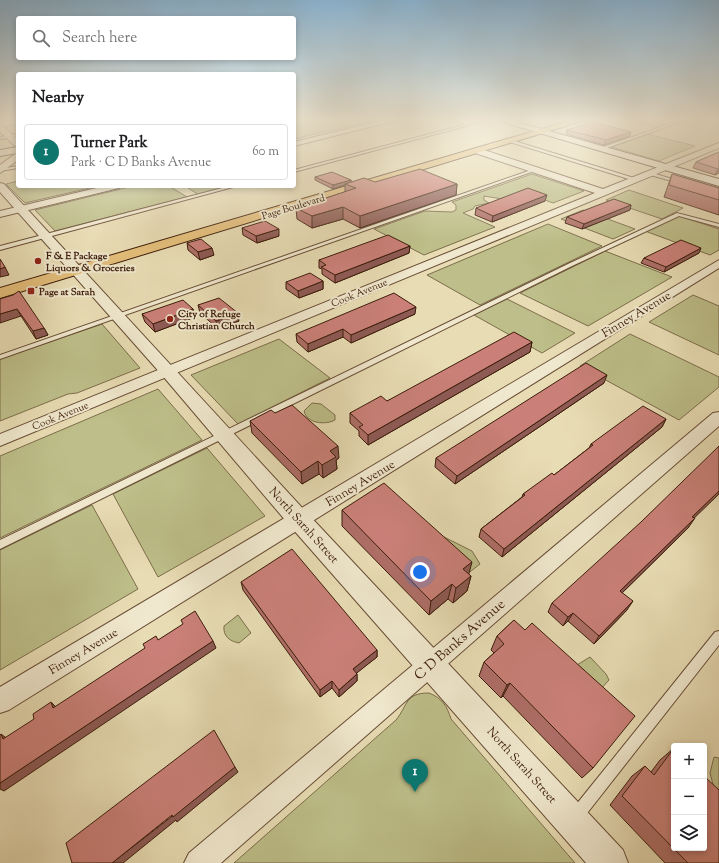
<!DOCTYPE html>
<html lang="en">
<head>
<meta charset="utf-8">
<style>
  :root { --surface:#fff; --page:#f6f6f6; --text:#202124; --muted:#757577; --line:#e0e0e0; --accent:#0f766e }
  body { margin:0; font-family:"Sorts Mill Goudy",serif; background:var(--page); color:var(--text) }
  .controls { position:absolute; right:12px; bottom:12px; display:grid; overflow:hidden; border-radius:4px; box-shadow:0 2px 6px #0003 }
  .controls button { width:36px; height:36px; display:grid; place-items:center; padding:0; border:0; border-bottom:1px solid var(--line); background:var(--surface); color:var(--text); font:20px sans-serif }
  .you { position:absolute; left:420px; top:572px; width:14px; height:14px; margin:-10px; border:3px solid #fff; border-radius:50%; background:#1a73e8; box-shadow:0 0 0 6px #1a73e833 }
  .badge { display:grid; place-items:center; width:26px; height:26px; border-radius:50%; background:var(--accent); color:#fff; font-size:13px; font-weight:700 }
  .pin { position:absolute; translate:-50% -33px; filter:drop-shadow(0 1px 2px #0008) }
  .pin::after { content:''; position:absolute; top:21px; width:14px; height:12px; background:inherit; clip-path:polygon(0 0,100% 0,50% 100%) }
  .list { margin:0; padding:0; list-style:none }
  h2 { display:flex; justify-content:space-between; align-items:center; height:52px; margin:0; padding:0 16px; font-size:17px }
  h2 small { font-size:13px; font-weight:400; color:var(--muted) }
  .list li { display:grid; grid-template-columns:26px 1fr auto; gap:12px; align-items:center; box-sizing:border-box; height:56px; margin:0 8px 8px; padding:0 8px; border:1px solid var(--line); border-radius:4px }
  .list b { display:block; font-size:15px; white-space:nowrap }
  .list p { margin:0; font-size:13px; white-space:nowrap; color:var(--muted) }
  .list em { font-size:13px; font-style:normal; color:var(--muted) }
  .icon { flex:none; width:22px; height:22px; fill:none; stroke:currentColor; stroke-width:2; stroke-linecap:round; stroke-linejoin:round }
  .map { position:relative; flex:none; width:719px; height:863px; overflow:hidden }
  .search { position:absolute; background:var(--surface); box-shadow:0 2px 6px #0003; left:16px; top:16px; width:280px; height:44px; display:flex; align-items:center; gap:10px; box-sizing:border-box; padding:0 14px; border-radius:4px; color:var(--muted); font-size:15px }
  .panel { position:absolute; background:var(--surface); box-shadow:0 2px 6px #0003; left:16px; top:72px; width:280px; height:116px; border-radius:4px }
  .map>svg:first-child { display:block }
  .green { fill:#bdbe89; stroke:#7c6d4a }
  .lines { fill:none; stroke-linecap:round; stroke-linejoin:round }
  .service-casing { stroke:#674c34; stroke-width:2 }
  .minor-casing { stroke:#674c34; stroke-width:2 }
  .tertiary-casing { stroke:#674c34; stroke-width:2 }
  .secondary-casing { stroke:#3c1c0a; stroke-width:2 }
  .primary-casing { stroke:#3c1c0a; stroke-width:2 }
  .service { fill:#f0e8ce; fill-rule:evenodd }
  .minor { fill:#f0e8ce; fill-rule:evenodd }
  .tertiary { fill:#f0e8ce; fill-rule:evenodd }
  .secondary { fill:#f0e8ce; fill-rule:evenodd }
  .primary { fill:#e4be7a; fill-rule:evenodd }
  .wall { fill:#ae6e67; stroke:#3c1c0a }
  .shaded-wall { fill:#8d5a54; stroke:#3c1c0a }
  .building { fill:#ca8078; stroke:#3c1c0a }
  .poi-dot { fill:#8f2418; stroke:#f0e8ce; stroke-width:1.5 }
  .labels { text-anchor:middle; stroke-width:4; stroke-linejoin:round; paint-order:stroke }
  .far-street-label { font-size:10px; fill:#3c1c0a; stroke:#f0e8ce }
  .far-poi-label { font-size:10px; font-weight:bold; fill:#3c1c0a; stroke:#f0e8ce; text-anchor:start }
  .street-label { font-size:12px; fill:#3c1c0a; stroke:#f0e8ce }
  .near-street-label { font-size:14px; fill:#3c1c0a; stroke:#f0e8ce }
</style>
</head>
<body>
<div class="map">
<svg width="719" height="863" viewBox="0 0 719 863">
  <rect width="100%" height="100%" fill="#e8dcb4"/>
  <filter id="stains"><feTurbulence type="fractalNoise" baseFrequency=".005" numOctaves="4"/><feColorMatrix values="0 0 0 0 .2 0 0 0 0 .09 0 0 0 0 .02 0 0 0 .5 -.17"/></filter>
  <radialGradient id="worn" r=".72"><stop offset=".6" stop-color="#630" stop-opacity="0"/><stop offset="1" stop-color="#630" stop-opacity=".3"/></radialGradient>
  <path class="green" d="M308,119H381L294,139V122Z
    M625,119H674L680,120L659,128Z
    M647,134L695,146L659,161L612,147Z
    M532,174L584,191L553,203L523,192L502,199L484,196V200L489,203L475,206L473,209L463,213L495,227L424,255L374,229L425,211L452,212L456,210V205L452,202Z
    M18,181V186H98L25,203L6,184Z
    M133,186H169L187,197L55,231L35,210Z
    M185,186H231L199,195Z
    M629,190L683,208L662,219L606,200Z
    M583,210L635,229L613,239L561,219Z
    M679,216L719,229V250L710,255L645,231Z
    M548,224L602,246L480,305L427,275Z
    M605,251L672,277L588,326L520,293Z
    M693,295L719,306V355L649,322Z
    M507,299L575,333L542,353L474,315Z
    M102,324L140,368L77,393L68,394L0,421V359Z
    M630,334L719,377V387L679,420L580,366Z
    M279,339L330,378L238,424L191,375Z
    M158,389L202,440L0,538V456Z
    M312,403L321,404L335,415V420C326,425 307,424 304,411Z
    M207,448L265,516L158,577L113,494Z
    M92,505L138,589L0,670V550Z
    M444,537L472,551L480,564L466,575Z
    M238,615L251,633L239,643C229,641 223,636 224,626Z
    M590,657L606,674L609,680L598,692L577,665Z
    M429,693C442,698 447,706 451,719L575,863H234L396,720C408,705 405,693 429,693Z
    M714,757L719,758V796L715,792L710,773Z"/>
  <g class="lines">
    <g class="service-casing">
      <path id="service" d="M486,119H492L294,172V170Z
        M684,119H689L601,150L598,149Z
        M18,134V136L0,139V137Z
        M511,140L634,178L635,179L632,180L510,142Z
        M18,166V168L0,171V169Z
        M534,169L537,170L0,359V355Z
        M647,172H649L682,182L679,183L647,174Z
        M230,186H237L0,250V246Z
        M677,213L719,224V227L679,216L572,266L0,549V540L568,264Z
        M719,631V645L581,821L576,823L571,821L569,816L571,811L715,632Z"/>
    </g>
    <g class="minor-casing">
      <path id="minor" d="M389,119H401L294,146V142Z
        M18,120V124L0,127V123Z
        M719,143V148L0,446V434L595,193L475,153V149H481L603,189Z
        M105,186H120L119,188L0,217V211Z
        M719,260V268L9,710L0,713V687Z
        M719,412V426L221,863H184L189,853L713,413Z"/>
    </g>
    <g class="tertiary-casing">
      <path id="tertiary" d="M0,124L18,139V147L15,146L0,132Z
        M18,152V160L0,173V165Z
        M0,183L4,184L307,513L623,850L628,863H586L291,527L162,375L0,192Z"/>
    </g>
    <g class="secondary-casing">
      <path id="secondary" d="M492,119H506L719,179V186Z
        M18,147V153L0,156V150Z"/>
    </g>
    <g class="primary-casing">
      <path id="primary" d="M575,119H589L0,298V288Z"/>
    </g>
    <use href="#service" class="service"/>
    <use href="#minor" class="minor"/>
    <use href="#tertiary" class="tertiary"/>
    <use href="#secondary" class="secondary"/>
    <use href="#primary" class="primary"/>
  </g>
  <path class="wall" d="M567,130L630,136L604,145L566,134Z
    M719,152V173L715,175L693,168L696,162Z
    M672,174L719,188V215L664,197Z
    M315,177L351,180V182L457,184L456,195L360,228L343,219L312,228L297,219L296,208L345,192V185L333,189L315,180Z
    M545,201L492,222L475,215L476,208Z
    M631,205L630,210L582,229L565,223L567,217Z
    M242,228L279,236L257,243L243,235Z
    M187,243L214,255L200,260L188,250Z
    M410,246L409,253L335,283L322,274V269L319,268V260Z
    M699,253L664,272L641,263L644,258Z
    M323,281V289L299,298L286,289V282Z
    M0,299L44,328L48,335L36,339L21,316Z
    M198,305L239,321L218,329L200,313Z
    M193,309L195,317L155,332L145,322L142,314Z
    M415,314L351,343L343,337L308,352L297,342L296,334Z
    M532,342L530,352L368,445L359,436V431L350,423V413L387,401Z
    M604,383L455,484L435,467L436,458Z
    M275,413L339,458L336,460L337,469L323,478L319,474L302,484L252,433L250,421Z
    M666,419L662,427L502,557L479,537L481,529L522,497L523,494L554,475L589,448L591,444Z
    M342,510L469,574L471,576L467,591L453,603L448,599L429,615L342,526Z
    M694,518L688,528L622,593L627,610L594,644L568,621L563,626L548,612L552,603Z
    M241,582L377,650V657L356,673L357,674V681L339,697L332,688L320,697L243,590Z
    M514,620L593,768L582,778L503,696L501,698L479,676L484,662L494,653L491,650L497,636Z
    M674,748L719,863H665L610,805L632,776L645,766L651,772L660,760Z"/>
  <path class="shaded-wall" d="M631,132L630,136L604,145L606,140Z
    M719,168V173L715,175L718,169Z
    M351,180V183L345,184V185L333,189V185Z
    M457,184L456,195L360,228V216Z
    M547,195L545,201L492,222L493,216Z
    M631,205L630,210L582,229L584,224Z
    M343,207V219L312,228V216Z
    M279,229V236L257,243L256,236Z
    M410,246L409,253L335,283V275Z
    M212,248L214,255L200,260L198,252Z
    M701,248L699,253L664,272L666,267Z
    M5,267L9,275L0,277V269Z
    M323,281V289L299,298L298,291Z
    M416,307L415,314L351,343V335Z
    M17,309L21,316L0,323V314Z
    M193,309L195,317L155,332L153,324Z
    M238,313L239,321L218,329L216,321Z
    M44,328L48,335L36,339L33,331Z
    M343,329V337L308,352V344Z
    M532,342L530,352L368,445V435Z
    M607,375L604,383L455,484L457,476Z
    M666,419L662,427L502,557L504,549Z
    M338,446L339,458L336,460L337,469L323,478L322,465L330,451Z
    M318,461L319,474L302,484L301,472Z
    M719,491V494L686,526L692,517Z
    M695,518L688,528L615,600L620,591Z
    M472,562L468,577L463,569Z
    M471,576L467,591L453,603L456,588Z
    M452,584L448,599L429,615L431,601Z
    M633,601L627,610L594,644L599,636Z
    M573,613L568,621L563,626L568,617Z
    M213,641L216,648L4,791L0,789V783Z
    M377,650V657L353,676V669Z
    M357,674V681L339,697V690Z
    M332,681V688L320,697V690Z
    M510,683L503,696L501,698L507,685Z
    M51,702L58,709L53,708Z
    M1,734L9,740L3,739Z
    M235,767L238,772L177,822L176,820L123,863H112Z"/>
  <path class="building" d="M593,122L631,132L606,140L567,130Z
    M719,152V168L718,169L696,162Z
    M420,169L457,184L360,216L343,207L312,216L296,208L356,188L345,184L364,178L375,182Z
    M332,172L351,180L333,185L315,177Z
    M672,174L719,188V200L669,185Z
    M528,188L547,195L493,216L476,208Z
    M614,199L631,205L584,224L567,217Z
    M265,221L279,229L256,236L242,228Z
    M388,235L410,246L335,275L321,267L326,265L319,260Z
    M201,239L212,248L198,252L187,243Z
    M681,240L701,248L666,267L644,258Z
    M0,259L5,267L0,269Z
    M310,273L323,281L298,291L286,282Z
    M19,291L44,328L33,331L17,309L0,314V299L13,295Z
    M394,293L416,307L351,335L343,329L308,344L296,334Z
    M219,298L238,313L216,321L198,305Z
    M183,300L193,309L153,324L142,314Z
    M514,332L532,342L368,435L359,427L363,425L350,413L381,396L387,401Z
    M586,363L607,375L457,476L436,458Z
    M292,405L338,446L330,451L336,457L322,465L318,461L301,472L250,421L271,410L275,413Z
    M643,406L666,419L504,549L481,529L525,495L523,494L552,473L554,475L593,445L591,444Z
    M719,446V491L692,517L695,518L620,591L633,601L599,636L573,613L568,617L552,603L641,522Z
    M384,483L472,562L463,569L471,576L456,588L452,584L431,601L342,510Z
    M292,549L377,650L353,669L357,674L339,690L332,681L320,690L241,582Z
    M195,611L213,641L0,783V735L1,734L3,739L34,719L33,714L51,702L53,708L145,648L143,644L156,636L158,640L183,624L181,620Z
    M514,620L525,630L532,623L635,716L593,768L510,683L507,685L484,662L504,644L497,636Z
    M214,730L235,767L173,817L172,815L112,863H72L66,843Z
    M674,748V848H704V776L719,790V863H688L622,796L645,766L654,775Z"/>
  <linearGradient id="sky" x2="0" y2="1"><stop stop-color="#8ab6d5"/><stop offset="0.5" stop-color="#f5efdd"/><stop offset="1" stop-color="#f5efdd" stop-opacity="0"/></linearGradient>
  <rect width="719" height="240" fill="url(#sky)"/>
  <g class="poi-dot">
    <circle cx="38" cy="261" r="4"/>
    <rect x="27" y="287" width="8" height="8" rx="2"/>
    <circle cx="170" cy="319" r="4"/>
  </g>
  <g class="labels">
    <g class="far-street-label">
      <text transform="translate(293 206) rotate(-17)" y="4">Page Boulevard</text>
      <text transform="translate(359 292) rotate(-22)" y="4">Cook Avenue</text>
      <text transform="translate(60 415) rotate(-22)" y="4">Cook Avenue</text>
    </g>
    <g class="far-poi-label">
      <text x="46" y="259">F &amp; E Package<tspan x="46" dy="12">Liquors &amp; Groceries</tspan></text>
      <text x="39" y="295">Page at Sarah</text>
      <text x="178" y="317">City of Refuge<tspan x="178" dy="12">Christian Church</tspan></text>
    </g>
    <g class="street-label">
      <text transform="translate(636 314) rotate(-31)" y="4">Finney Avenue</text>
      <text transform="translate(360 483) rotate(-31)" y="4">Finney Avenue</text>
      <text transform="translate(304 525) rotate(48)" y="4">North Sarah Street</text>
      <text transform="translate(83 651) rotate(-31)" y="4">Finney Avenue</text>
      <text transform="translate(522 765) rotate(48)" y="4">North Sarah Street</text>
    </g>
    <g class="near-street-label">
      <text transform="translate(459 639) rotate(-41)" y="5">C D Banks Avenue</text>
    </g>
  </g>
  <rect width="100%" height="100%" filter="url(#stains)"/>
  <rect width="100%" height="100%" fill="url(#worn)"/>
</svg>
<div class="controls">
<button>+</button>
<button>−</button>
<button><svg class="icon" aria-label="layers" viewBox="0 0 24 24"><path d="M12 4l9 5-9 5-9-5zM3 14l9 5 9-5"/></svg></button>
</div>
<div class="you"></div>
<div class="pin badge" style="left:415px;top:792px">1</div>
<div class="search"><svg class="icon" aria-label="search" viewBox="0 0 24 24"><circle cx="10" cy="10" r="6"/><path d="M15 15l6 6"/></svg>Search here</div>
<section class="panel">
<h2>Nearby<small></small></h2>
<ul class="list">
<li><span class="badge">1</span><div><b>Turner Park</b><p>Park · C D Banks Avenue</p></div><em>60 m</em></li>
</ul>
</section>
</div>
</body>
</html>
